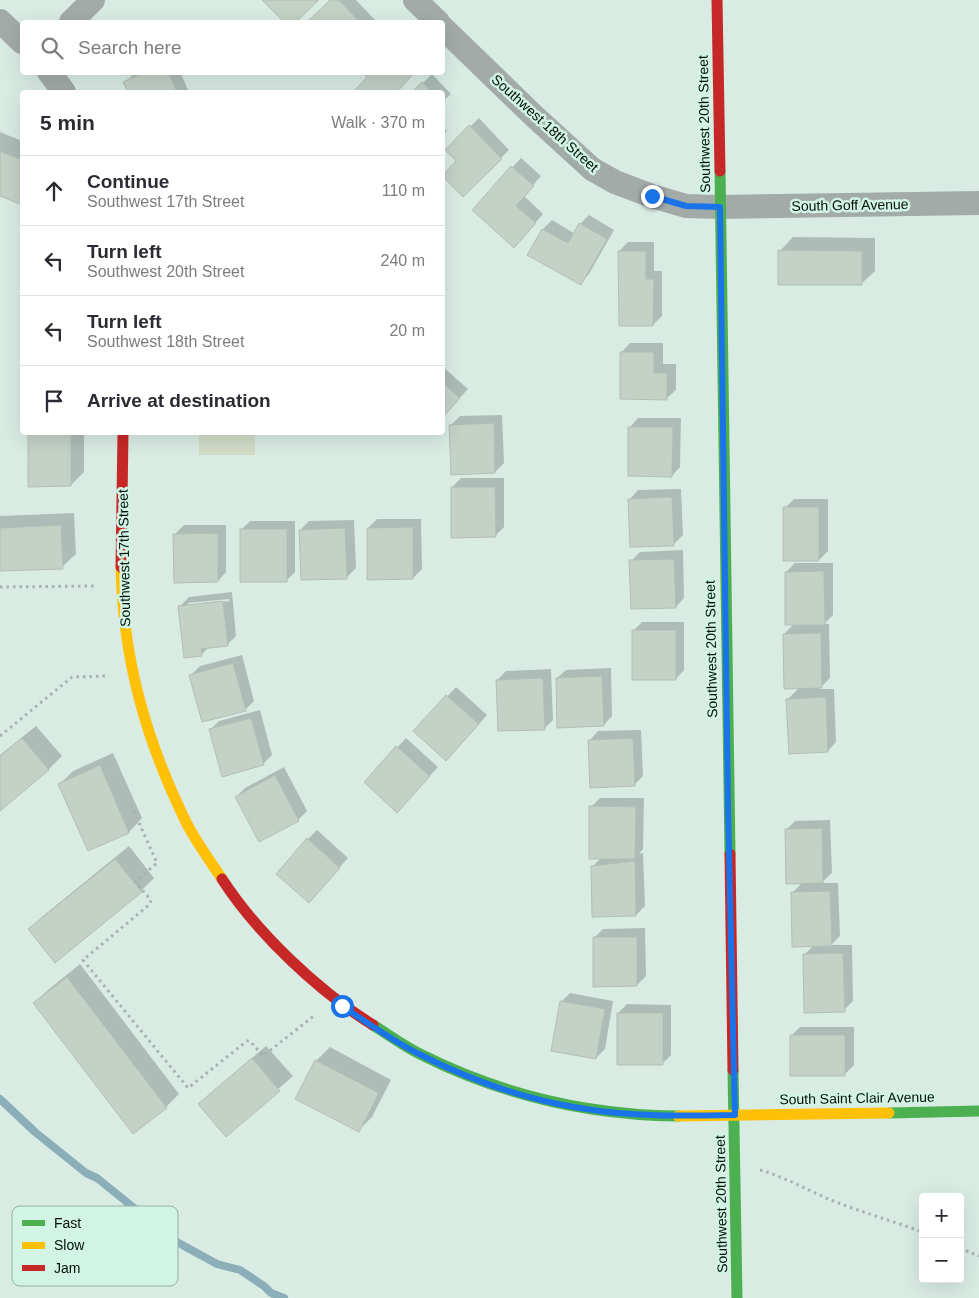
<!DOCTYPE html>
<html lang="en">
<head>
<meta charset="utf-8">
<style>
  :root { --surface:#fff; --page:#f7f7f7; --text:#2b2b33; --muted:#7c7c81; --line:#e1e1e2 }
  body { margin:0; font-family:Arial,sans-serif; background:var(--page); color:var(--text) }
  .controls { position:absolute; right:15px; bottom:15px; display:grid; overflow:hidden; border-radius:5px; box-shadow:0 5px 20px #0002 }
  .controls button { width:45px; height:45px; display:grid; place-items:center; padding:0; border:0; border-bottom:1px solid var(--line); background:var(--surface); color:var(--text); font:25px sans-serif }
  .stop { position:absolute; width:15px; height:15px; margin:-11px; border:4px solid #1a73e8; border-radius:50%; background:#fff }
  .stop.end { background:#1a73e8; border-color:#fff; box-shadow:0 1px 5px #0008 }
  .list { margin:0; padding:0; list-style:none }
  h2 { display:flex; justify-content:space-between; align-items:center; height:65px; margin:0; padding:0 20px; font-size:21px }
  h2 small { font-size:16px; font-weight:400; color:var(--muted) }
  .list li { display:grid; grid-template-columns:32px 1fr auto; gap:15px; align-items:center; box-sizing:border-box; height:70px; padding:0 20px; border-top:1px solid var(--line) }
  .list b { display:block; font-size:19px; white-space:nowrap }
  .list p { margin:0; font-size:16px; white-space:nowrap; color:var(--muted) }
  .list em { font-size:16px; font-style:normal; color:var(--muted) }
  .icon { flex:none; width:28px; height:28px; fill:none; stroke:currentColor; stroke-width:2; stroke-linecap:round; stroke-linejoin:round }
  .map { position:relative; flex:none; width:979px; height:1298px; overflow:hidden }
  .search { position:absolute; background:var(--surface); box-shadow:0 5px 20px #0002; left:20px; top:20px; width:425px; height:55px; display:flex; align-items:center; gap:12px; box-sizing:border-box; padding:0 18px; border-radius:5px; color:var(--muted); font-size:19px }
  .panel { position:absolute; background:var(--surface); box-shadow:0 5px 20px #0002; left:20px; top:90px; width:425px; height:345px; border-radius:5px }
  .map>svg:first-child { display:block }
  .green { fill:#d2dcc7 }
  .shadow { fill:#0003; fill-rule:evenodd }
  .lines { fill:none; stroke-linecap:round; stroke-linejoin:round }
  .stream { stroke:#8baeb9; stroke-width:8 }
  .building { fill:#c4d1c7; stroke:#b2beb6 }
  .path { stroke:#a7b1ae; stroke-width:3; stroke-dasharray:2.5 4; stroke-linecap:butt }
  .street { stroke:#a3aba9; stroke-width:24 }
  .fast { stroke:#4caf50; stroke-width:11 }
  .slow { stroke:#ffc107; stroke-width:11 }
  .jam { stroke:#c62828; stroke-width:11 }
  .route { stroke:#1a73e8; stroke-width:6 }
  .labels { text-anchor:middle; stroke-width:5; stroke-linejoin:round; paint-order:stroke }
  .street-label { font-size:14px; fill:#05100c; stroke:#d1f4e5 }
  .key { fill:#d1f4e5; stroke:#94b0a4; stroke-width:1 }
  .key-label { font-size:14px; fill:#05100c }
</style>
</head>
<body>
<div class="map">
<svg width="979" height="1298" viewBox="0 0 979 1298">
  <rect width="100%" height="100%" fill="#d9ece4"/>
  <path class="green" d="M199,433H255V455H199Z"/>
  <path class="shadow" d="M331,0H356L377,22H309Z
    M136,72H180L189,92H129L125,82Z
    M365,72H414L396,92H359L356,90L369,77Z
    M432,74L451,94L442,102V92H414Z
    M479,118L509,150L463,195L457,161L446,150Z
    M442,127L447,131L442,136Z
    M0,132L22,141V204L0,195Z
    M521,158L541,176L524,196L543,214L523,237L473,210Z
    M589,215L614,230L589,274L581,283L529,255L543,229L552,220L575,234L580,224Z
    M793,237L875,238V271L861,284L780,251Z
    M628,242H654V271H662V316L653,325L619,251Z
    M630,343H663V364H676V390L667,398L622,352Z
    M442,366L468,389L442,417Z
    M502,415L504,463L495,472L451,425L460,416Z
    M638,418H681L680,467L672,476L630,427Z
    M29,432H84V472L71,485Z
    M461,478H504V527L495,536L452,487Z
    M681,489L683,535L674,544L630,499L638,490Z
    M794,499H828V551L819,560L785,508Z
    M74,513L76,554L62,567L0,570V516Z
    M377,519H421L422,569L413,578L368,528Z
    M354,520L356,568L347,577L300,530L309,521Z
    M250,521H295V572L287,580L241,530Z
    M184,525H226V572L218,581L175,534Z
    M683,550L684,598L676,607L631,561L640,552Z
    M795,563H833V615L824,624H829L830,678L819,689H834L836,742L828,751L788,699L799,688L784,634L794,624L786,572Z
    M232,592L236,636L227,645L209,647L201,655L180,606L189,597ZM229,599V601L188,606V603Z
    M642,622H684V670L676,679L633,631Z
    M242,655L254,701L245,710L191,675L200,666Z
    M611,668L612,716L604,725L557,678L566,670Z
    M551,669L553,720L544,729L497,680L506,671Z
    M456,687L487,715L455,751L415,731Z
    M260,710L272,755L263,764L210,730L219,721Z
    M36,726L62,756L48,770L0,810V755Z
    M641,730L643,776L634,785L590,740L598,731Z
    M406,738L438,767L406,802L366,782Z
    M113,753L142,818L129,832L88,850L60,784L73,771Z
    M284,767L307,811L298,820L236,797L245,788Z
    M600,798H644L643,849L639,854L643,853L645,906L636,915L592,867L601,858L591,807Z
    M830,820L832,873L821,883H838L840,936L831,945H852L853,1001L844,1010L804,955L813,946L792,893L803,882L786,830L795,821Z
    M317,830L348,858L317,893L308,839Z
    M129,846L154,878L141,891L30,929L43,916Z
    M645,928L646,976L637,985L594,938L603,929Z
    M80,964L179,1094L166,1107L133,1132L34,1003L48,990Z
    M570,993L613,1001L605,1049L596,1058L561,1002Z
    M627,1004L671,1005V1055L662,1064L618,1013Z
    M800,1027H854V1065L845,1074L791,1036Z
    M266,1046L293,1076L226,1135L213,1091Z
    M330,1047L391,1080L372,1117L359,1130L316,1061Z"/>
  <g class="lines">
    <path class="stream" d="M0,1099L35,1132L86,1173L97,1178L175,1241L217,1264L240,1270L264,1286L271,1293L284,1298"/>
  </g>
  <path class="building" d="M262,0H319L296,22H284Z
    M330,0H339L360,22H309L308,21Z
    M145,72H168L177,92H128L123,82Z
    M363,72H413L414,73L397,92H357L355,90L367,77Z
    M422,82L432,92H412Z
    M469,125L502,159L463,197L442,176L456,161L445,150Z
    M0,151L22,160V205L0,196Z
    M511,166L534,186L516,206L536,223L514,248L472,210Z
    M579,223L607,239L581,285L527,255L542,229L568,243Z
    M778,250L862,251V285H778Z
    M618,251H646V279H654L653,326H619Z
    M620,352H654V373H667V400L620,399Z
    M442,382L460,398L442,418Z
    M494,423L495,473L451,475L449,425Z
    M628,427H673L672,477L628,476Z
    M28,432H71V486L28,487Z
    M451,487H495L496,537L451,538Z
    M672,497L674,546L630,547L628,499Z
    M783,507H819V561H783Z
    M61,525L63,569L0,571V528Z
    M413,527V579L367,580V528Z
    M345,528L347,579L301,580L299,530Z
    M240,529H287V582H240Z
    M218,533V582L174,583L173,534Z
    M674,559L676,608L631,609L629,560Z
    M824,571L825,625H785V572Z
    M223,601L228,646L201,649L202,656L184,658L178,606Z
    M632,630H676V680H632Z
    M821,633L822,688L784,689L783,634Z
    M233,663L246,711L202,722L189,675Z
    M602,676L604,726L557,728L556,678Z
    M543,678L545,730L498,731L496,680Z
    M446,695L479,724L446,761L413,731Z
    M826,697L828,752L789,754L786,699Z
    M251,718L264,765L222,777L209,729Z
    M22,738L49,770L0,811V756Z
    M633,738L635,786L590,788L588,740Z
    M396,746L430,776L397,813L364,782Z
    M100,765L129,833L88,851L58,784Z
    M275,775L299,821L259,842L235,797Z
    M589,806L636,807L635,859H589Z
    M822,828L823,883L786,884L785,829Z
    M307,838L340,868L309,903L276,874Z
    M115,859L142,892L55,963L28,929Z
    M635,861L636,916L592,917L591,866Z
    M830,891L832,946L792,947L791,892Z
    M593,937H637V986L593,987Z
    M843,953L845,1012L804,1013L803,954Z
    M67,977L167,1108L133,1134L33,1003Z
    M560,1001L605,1009L596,1059L551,1051Z
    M617,1013H663V1065H617Z
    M790,1035H845V1076H790Z
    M252,1058L280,1091L226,1137L198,1104Z
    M315,1060L379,1093L359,1132L295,1099Z"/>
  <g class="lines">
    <path class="path" d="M0,587L95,586
      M0,736L72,677L106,676
      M131,805L157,863L135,882L151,900L150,904L83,960L188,1088L247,1041H250L263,1056L315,1015
      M760,1170C785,1177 807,1190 831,1200C861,1212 892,1221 923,1232
      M960,1248L979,1256"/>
    <path class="street" d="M415,0L438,22
      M0,21L22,42
      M71,22L93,0
      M442,27L534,116L592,169L615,182L652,196L686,206L720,207L979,203
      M49,72L64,92"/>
    <path class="fast" d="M720,171L730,854
      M373,1025C389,1035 405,1047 422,1055C502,1095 589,1115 678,1116
      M733,1070L737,1298
      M889,1113L979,1111"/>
    <path class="slow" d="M121,567C123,660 146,741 187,824C197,843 210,861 222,879
      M678,1116L889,1113"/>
    <path class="jam" d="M717,0L720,171
      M121,567L123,432
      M730,854L733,1070
      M222,879C257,933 318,991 373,1025"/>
  </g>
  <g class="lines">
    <path class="route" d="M342,1006C366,1022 390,1039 415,1052C467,1079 523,1099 580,1108C631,1117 683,1116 735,1115L728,808L720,207L686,206L652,196"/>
  </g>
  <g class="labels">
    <g class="street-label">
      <text transform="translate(545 123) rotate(42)" y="5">Southwest 18th Street</text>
      <text transform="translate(704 124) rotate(-91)" y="5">Southwest 20th Street</text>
      <text transform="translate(850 205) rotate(-1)" y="5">South Goff Avenue</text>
      <text transform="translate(124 558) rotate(-91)" y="5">Southwest 17th Street</text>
      <text transform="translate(711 649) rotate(-91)" y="5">Southwest 20th Street</text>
      <text transform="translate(857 1098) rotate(-1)" y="5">South Saint Clair Avenue</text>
      <text transform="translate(721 1204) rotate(-91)" y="5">Southwest 20th Street</text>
    </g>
  </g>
  <rect x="12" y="1206" width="166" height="80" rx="8" class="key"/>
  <rect x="22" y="1220" width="23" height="6" fill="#4caf50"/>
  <rect x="22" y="1242" width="23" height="7" fill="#ffc107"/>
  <rect x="22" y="1265" width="23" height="6" fill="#c62828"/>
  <g class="key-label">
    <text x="54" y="1228">Fast</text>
    <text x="54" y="1250">Slow</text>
    <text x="54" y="1273">Jam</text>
  </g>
</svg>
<div class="controls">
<button>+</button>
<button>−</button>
</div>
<div class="stop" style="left:342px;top:1006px"></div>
<div class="stop end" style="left:652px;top:196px"></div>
<div class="search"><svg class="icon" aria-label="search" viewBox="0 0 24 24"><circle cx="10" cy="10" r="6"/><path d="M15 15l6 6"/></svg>Search here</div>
<section class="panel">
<h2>5 min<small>Walk · 370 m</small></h2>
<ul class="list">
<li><svg class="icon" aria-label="ahead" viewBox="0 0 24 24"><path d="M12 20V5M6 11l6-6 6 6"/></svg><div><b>Continue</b><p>Southwest 17th Street</p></div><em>110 m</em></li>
<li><svg class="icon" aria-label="left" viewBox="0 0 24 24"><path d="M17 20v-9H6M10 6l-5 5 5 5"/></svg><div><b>Turn left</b><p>Southwest 20th Street</p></div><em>240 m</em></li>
<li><svg class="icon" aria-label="left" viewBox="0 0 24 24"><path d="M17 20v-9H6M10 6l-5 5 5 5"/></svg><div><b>Turn left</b><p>Southwest 18th Street</p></div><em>20 m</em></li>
<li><svg class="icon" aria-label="arrive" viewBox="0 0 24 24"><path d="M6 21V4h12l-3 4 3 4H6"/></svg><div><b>Arrive at destination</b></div></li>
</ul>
</section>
</div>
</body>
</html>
